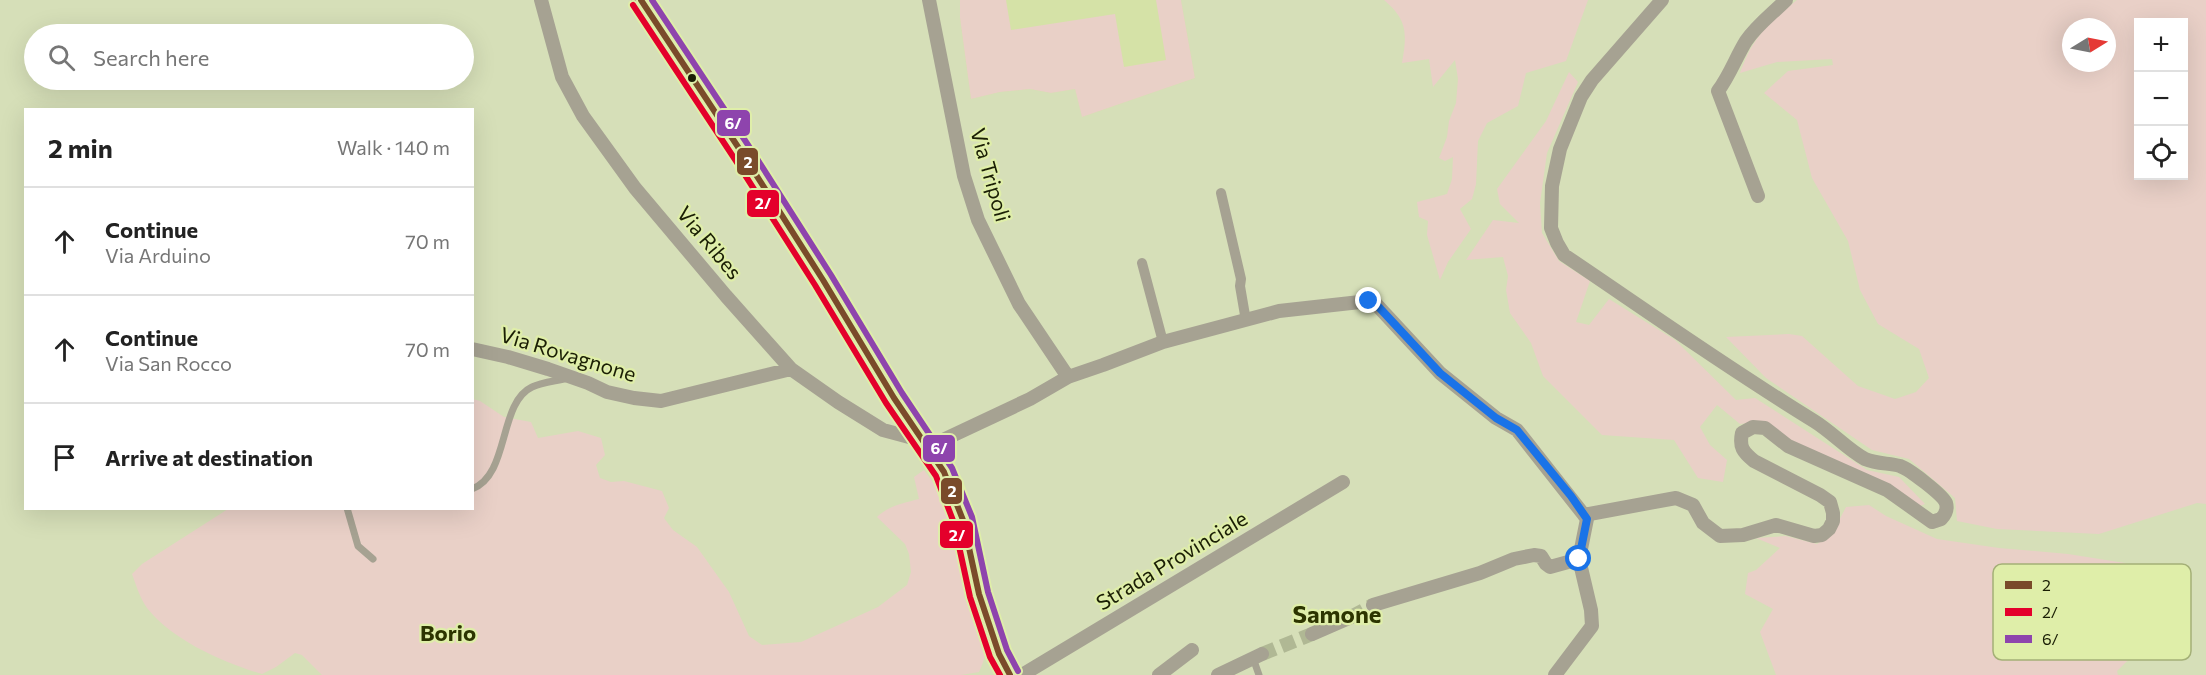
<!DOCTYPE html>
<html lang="en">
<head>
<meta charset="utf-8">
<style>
  :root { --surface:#fff; --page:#f2f2f2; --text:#222; --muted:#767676; --line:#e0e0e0 }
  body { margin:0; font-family:Commissioner,sans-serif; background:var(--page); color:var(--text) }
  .controls { position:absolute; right:18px; top:18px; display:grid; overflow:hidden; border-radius:0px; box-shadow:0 6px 24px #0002 }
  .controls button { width:54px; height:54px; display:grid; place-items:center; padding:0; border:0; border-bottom:2px solid var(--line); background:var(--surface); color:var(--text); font:30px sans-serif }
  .compass { position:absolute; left:2062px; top:18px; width:54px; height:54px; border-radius:50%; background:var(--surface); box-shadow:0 6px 24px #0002; rotate:80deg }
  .stop { position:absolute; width:18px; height:18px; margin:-14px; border:4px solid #1a73e8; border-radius:50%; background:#fff }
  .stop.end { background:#1a73e8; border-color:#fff; box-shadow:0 2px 6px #0008 }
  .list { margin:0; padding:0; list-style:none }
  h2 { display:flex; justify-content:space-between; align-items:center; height:78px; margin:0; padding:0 24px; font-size:26px }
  h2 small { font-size:20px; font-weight:400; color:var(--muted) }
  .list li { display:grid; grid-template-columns:39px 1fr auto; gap:18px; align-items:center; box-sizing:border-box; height:108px; padding:0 24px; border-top:2px solid var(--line) }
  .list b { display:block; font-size:22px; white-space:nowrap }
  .list p { margin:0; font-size:20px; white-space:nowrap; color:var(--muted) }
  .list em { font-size:20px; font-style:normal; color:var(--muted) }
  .icon { flex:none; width:33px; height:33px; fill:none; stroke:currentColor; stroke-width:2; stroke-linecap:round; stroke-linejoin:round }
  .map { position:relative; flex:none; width:2206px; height:675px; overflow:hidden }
  .search { position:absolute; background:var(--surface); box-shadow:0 6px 24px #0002; left:24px; top:24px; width:450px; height:66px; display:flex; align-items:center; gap:15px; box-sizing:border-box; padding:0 21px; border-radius:33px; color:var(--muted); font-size:22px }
  .panel { position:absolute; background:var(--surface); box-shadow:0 6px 24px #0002; left:24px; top:108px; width:450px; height:402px; border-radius:0px }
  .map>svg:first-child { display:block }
  .built { fill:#d5e2a7 }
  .green { fill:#e9d0c7; fill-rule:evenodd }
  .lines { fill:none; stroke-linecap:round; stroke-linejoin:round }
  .minor-tunnel { stroke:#b0b894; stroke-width:14; stroke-dasharray:14 7; stroke-linecap:butt }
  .service { stroke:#a6a292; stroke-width:7 }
  .pedestrian { stroke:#a6a292; stroke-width:10 }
  .minor { stroke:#a6a292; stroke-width:14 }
  .secondary { stroke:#a39f8d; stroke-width:20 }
  .bus-1-casing { stroke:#dfeea9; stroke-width:10 }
  .bus-2-casing { stroke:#dfeea9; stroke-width:10 }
  .bus-3-casing { stroke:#dfeea9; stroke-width:10 }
  .bus-1 { stroke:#7a4b2a; stroke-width:6 }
  .bus-2 { stroke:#e4002b; stroke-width:6 }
  .bus-3 { stroke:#8e44ad; stroke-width:6 }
  .route { stroke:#1a73e8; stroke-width:8 }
  .bus-dot { fill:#1a1e04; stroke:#dfeea9; stroke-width:2 }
  .labels { text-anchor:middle; stroke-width:4.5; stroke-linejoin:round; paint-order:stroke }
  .street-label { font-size:21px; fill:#1a1e04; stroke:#dfeea9 }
  .neighbourhood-label { font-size:22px; font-weight:bold; fill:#2c3400; stroke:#dfeea9 }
  .quarter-label { font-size:24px; font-weight:bold; fill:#2c3400; stroke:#dfeea9 }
  .key { fill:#dfeea9; stroke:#a4b077; stroke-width:1.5 }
  .key-label { font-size:16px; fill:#1a1e04 }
  .line-badge { stroke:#dfeea9; stroke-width:2 }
  .badge-label { font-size:16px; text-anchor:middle; font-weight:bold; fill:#fff }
</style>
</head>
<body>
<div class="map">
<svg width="2206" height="675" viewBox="0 0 2206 675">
  <rect width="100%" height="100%" fill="#d6dfb8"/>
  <path class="built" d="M960,0H1181L1195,78L1082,117L1075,89L1051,93L1030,89L1000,92L971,99L960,18Z"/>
  <path class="green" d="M960,0H1006L1011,30L1115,14L1124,67L1166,60L1156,0H1181L1195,78L1082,117L1075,89L1051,93L1030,89L1000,92L971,99L960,18Z
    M1384,0H1588L1566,61L1526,73L1518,106L1487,123L1478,141L1476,184L1472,199L1460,209L1471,229L1448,262L1440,280L1427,235L1428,221L1419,217L1417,202L1447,194L1452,179L1453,157L1445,161L1439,158L1447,137L1449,121L1456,103L1458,79L1455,60L1433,87L1429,59L1402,63C1407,34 1408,20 1384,0Z
    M1797,0H2206V504L2197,503L2099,534L1997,529L1957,521L1955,498L1909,459L1872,450L1766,378L1726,337L1789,334L1802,336L1858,386L1895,399L1916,392L1929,378L1919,349L1878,324L1860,290L1848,241L1812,178L1797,120L1764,93L1788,71L1833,65L1832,59L1777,62L1740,73C1753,37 1767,24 1797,0ZM2138,22H2184V176H2138ZM2071,27H2107V63H2071Z
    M1569,72L1578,82L1547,153L1540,203L1542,233L1559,261L1590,281L1576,322L1589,325L1609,299L1675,340L1736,400L1755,398L1867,470L1899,477L1925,504L1917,507L1784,439L1762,421L1740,424L1717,405L1700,427L1710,445L1727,460L1723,482L1698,478L1674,440L1602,435L1543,376L1531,343L1510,313L1506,290L1508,276L1503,257L1466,260L1493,220L1519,223L1500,204L1497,189L1546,121Z
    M473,399L480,401L504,417L531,422L538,438L578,431L601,438L605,455L596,465L600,478L611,482L624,481L662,491L669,508L664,518L673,530L697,547L729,592L749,636L762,645L801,642L878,607L907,585L911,572L909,554L905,544L877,517C888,506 904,503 919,499L914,477L924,470L934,484L956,529L965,587L964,597L970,609L975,610C984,634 991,648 979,672L961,675H322L302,655L295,653L276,667L262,674C224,663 172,640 147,608C140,598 136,585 132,574L142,564L228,509L472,508Z
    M1869,505L1886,516L1937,539L1999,548L2068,554L2125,563L2160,591L2176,593L2167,622L2117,671L2118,675H1776L1760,632L1773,609L1745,594L1748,573L1756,570L1780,548L1756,538L1786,536L1817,544L1832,534L1846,507Z"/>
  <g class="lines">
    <path class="minor-tunnel" d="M1351,617L1373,605
      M1262,654L1312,634"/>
    <path class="service" d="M472,489C510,475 498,403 532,387C542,382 557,381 568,378
      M347,508L358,546L373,559
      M1253,658L1259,675"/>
    <path class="pedestrian" d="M1221,193L1241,279L1240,286L1246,321
      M1142,263L1163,342"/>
    <path class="minor" d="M541,0L562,77L583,116L635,188L726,296L791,369L838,402L883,430L924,441
      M929,0L964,176L978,220L1019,304L1068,377
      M1758,196L1718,91C1730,75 1736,57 1746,41C1757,25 1772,14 1786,0
      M472,349L508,357L548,369L588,383L607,392L634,398L661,401L791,369
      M928,447L1030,399L1068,377L1103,365L1163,342L1279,311L1369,301L1375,303L1440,373L1496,418L1517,430L1584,515L1587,519L1579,559L1591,610L1592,626L1555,675
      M1584,515L1676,498L1693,505L1703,523L1720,536L1743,535L1776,525L1814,536L1822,535L1829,529L1833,521V513L1830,502L1820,495L1754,461C1743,452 1739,447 1742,433L1753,427L1765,428L1788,446L1887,490L1932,522L1941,519C1945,515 1948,510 1946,503C1943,495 1909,469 1900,466C1889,463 1877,464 1865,459C1848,450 1832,432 1814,421C1729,369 1647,311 1564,255L1557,243L1551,228L1552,186L1560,149L1581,97L1592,80L1662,0
      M1373,605L1480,573L1514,559L1534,555L1541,556L1546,564L1550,567L1579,559
      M1312,634L1351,617
      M1022,675L1343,482
      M1159,675L1192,650
      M1218,675L1262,654"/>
    <path class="secondary" d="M641,0L746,159L823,280L894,398L944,472L963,520L979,594L999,654L1010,675"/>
    <g class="bus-1-casing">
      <path id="bus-1" d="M641,0L746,159L823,280L894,398L944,472L963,520L979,594L999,654L1010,675"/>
    </g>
    <g class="bus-2-casing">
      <path id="bus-2" d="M633,5L738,164L815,285L886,403L936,476L954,523L970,597L990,657L1000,675"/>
    </g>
    <g class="bus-3-casing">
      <path id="bus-3" d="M652,0L754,154L831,275L902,393L952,468L972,517L988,592L1007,650L1018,671"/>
    </g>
    <use href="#bus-1" class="bus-1"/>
    <use href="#bus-2" class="bus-2"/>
    <use href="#bus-3" class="bus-3"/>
  </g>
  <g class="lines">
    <path class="route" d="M1369,301L1375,303L1440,373L1496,418L1517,430L1571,496L1587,519L1579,559"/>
  </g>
  <circle class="bus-dot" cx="692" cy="78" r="5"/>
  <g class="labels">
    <g class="street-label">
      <text transform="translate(990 175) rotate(74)" y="7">Via Tripoli</text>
      <text transform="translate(709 243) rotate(50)" y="7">Via Ribes</text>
      <text transform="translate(568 355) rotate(17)" y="7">Via Rovagnone</text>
      <text transform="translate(1172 561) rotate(-31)" y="7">Strada Provinciale</text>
    </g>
    <g class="neighbourhood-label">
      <text x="448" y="641">Borio</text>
    </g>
    <g class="quarter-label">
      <text x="1337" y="623">Samone</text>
    </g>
  </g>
  <rect x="1993" y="564" width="198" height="96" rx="9" class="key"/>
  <rect x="2005" y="581" width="27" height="8" fill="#7a4b2a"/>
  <rect x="2005" y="608" width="27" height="8" fill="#e4002b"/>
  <rect x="2005" y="635" width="27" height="8" fill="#8e44ad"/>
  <g class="key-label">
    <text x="2042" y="591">2</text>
    <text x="2042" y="618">2/</text>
    <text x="2042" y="645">6/</text>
  </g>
  <g class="line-badge">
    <rect x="716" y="109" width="35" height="28" rx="6" fill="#8e44ad"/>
    <rect x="736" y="147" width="23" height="29" rx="6" fill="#7a4b2a"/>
    <rect x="746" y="189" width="34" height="29" rx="6" fill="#e4002b"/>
    <rect x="922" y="434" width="34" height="29" rx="6" fill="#8e44ad"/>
    <rect x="940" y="477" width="23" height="28" rx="6" fill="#7a4b2a"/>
    <rect x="939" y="520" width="35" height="29" rx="6" fill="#e4002b"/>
  </g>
  <g class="badge-label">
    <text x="733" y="129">6/</text>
    <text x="748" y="168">2</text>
    <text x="763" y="209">2/</text>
    <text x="939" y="454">6/</text>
    <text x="952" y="497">2</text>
    <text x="957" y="541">2/</text>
  </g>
</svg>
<div class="controls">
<button>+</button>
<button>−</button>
<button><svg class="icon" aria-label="locate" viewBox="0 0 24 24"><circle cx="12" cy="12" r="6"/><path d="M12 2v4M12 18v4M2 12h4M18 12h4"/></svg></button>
</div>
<svg class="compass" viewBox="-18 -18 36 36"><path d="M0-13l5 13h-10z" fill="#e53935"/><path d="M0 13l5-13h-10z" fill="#767676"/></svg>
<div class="stop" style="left:1579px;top:559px"></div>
<div class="stop end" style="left:1369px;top:301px"></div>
<div class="search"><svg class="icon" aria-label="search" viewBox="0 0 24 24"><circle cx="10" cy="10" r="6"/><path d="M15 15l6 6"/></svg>Search here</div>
<section class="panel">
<h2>2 min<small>Walk · 140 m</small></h2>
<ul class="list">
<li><svg class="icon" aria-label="ahead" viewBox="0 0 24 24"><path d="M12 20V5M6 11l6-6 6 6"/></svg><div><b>Continue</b><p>Via Arduino</p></div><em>70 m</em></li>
<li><svg class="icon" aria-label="ahead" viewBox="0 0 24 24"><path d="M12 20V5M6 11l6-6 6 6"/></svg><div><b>Continue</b><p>Via San Rocco</p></div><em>70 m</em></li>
<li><svg class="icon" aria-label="arrive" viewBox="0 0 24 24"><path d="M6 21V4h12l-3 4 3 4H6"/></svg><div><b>Arrive at destination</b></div></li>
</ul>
</section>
</div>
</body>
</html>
